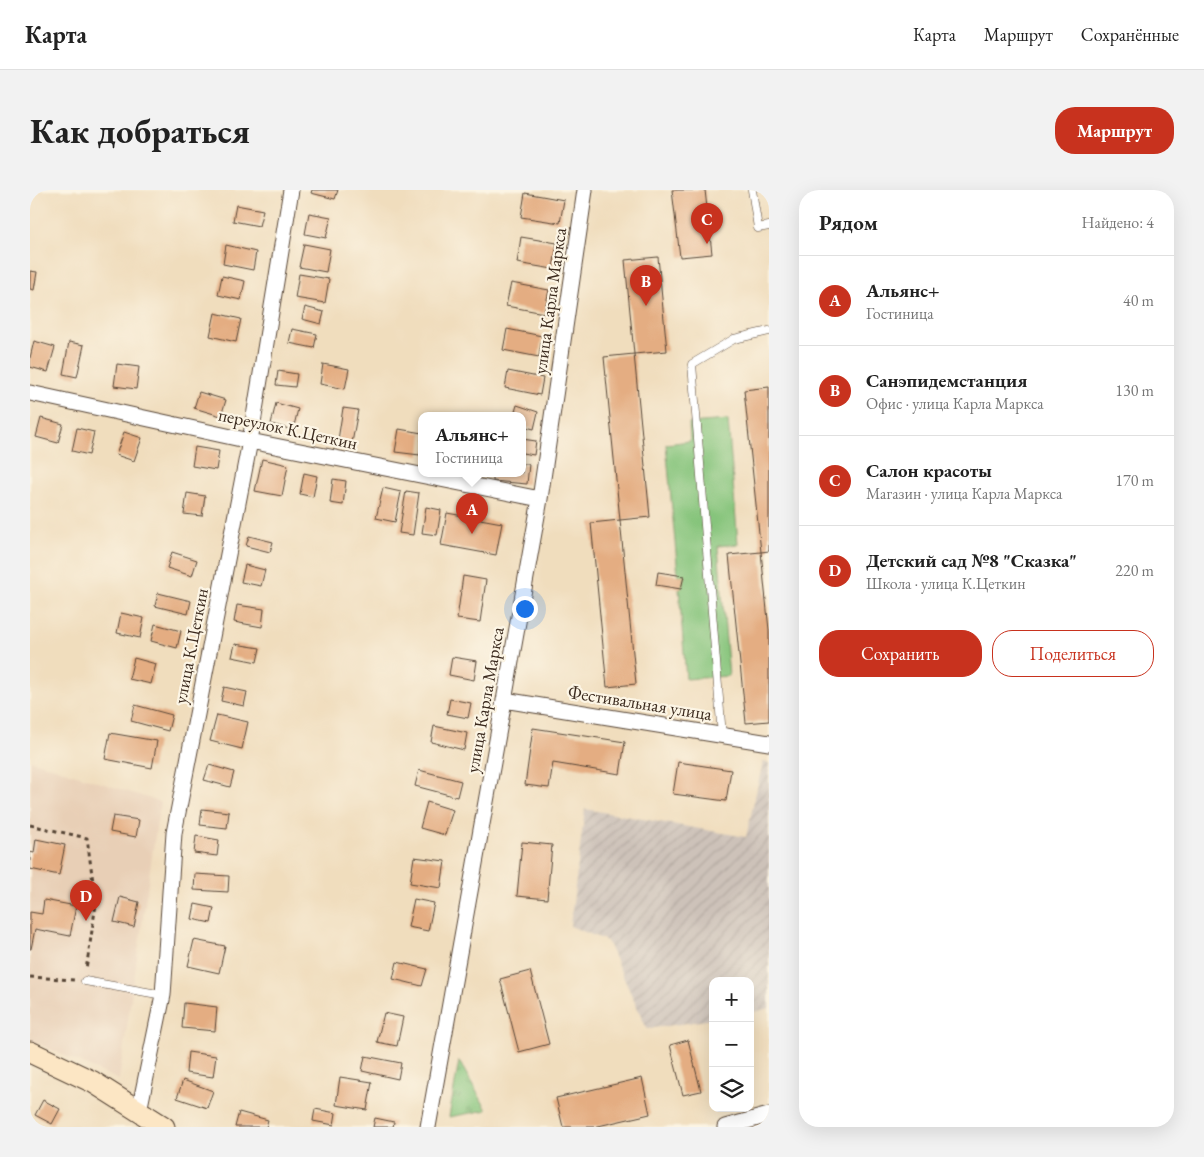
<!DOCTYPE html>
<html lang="ru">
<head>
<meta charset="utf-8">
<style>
  :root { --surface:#fff; --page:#f2f2f2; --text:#222; --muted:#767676; --line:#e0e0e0; --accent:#c8321e }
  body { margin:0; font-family:"EB Garamond",serif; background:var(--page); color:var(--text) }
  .controls { position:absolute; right:15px; bottom:15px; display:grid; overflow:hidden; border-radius:10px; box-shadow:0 5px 20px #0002 }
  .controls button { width:45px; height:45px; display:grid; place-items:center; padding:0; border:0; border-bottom:1px solid var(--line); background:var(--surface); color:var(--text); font:25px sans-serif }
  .you { position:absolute; left:494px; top:418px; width:18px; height:18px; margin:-12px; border:4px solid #fff; border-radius:50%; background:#1a73e8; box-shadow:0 0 0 8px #1a73e833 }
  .badge { display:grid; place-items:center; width:32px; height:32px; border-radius:50%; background:var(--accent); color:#fff; font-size:16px; font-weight:700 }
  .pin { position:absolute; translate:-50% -41px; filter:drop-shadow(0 1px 2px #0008) }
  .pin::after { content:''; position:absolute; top:26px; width:18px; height:15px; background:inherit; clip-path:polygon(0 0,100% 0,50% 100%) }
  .popup { position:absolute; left:388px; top:222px; width:108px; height:65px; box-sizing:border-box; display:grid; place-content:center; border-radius:10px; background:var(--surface); filter:drop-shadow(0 1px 4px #0005); font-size:16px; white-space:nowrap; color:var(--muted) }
  .popup b { font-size:19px; color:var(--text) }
  .popup::after { content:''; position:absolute; left:50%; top:100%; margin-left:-10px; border:10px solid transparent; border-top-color:var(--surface) }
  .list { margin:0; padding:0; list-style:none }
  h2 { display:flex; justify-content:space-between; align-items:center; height:65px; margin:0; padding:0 20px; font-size:21px }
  h2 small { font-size:16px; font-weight:400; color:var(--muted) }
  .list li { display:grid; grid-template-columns:32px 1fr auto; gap:15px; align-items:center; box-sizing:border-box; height:90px; padding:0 20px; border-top:1px solid var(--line) }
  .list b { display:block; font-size:19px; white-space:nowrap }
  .list p { margin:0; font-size:16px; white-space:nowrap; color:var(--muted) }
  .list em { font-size:16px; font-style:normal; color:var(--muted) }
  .actions { display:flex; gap:10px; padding:15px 20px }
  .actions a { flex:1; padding:11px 0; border:1px solid var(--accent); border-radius:20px; text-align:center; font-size:18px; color:var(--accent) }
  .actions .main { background:var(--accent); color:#fff }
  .icon { flex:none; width:28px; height:28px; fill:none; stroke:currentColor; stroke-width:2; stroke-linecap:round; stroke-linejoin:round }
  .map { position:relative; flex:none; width:739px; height:937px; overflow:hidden; border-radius:20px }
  header { display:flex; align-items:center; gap:30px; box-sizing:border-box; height:70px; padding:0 25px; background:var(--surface); border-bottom:1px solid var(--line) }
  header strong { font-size:24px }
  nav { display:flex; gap:28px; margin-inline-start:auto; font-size:18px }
  .intro { display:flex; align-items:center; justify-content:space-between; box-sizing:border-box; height:120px; padding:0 30px }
  h1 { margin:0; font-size:35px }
  .button { padding:12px 22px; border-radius:20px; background:var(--accent); color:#fff; font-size:18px; font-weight:700 }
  main { display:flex; gap:30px; padding:0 30px }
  aside { flex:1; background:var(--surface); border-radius:20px; box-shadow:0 5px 20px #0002 }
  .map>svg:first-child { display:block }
  .built { fill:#e8cfb6 }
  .industrial { fill:url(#industrial-furrows) }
  .grass { fill:url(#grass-tufts); stroke:#60774c }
  .park { fill:#86c47b; stroke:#60774c }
  .building { fill:#e4ad82 }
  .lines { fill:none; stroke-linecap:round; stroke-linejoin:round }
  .lane-casing { stroke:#564536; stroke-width:9 }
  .street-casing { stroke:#564536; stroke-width:17 }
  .secondary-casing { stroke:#564536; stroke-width:23 }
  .path { stroke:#564536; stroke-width:3; stroke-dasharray:4 4; stroke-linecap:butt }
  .lane { stroke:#fff; stroke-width:8 }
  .street { stroke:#fff; stroke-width:15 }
  .secondary { stroke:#fce6c4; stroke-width:21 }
  .labels { text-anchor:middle; stroke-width:4.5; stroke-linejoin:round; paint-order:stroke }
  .street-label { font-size:18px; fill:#3b2a1e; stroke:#fcf5e5 }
</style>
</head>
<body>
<header>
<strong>Карта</strong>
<nav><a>Карта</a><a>Маршрут</a><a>Сохранённые</a></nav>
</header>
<div class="intro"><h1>Как добраться</h1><a class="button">Маршрут</a></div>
<main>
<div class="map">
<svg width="739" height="937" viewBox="0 0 739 937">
  <defs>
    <pattern id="industrial-furrows" width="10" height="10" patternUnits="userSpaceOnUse" patternTransform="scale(1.25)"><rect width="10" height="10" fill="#cdc2b9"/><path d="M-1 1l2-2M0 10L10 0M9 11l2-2" fill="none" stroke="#b1a79f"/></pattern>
    <pattern id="grass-tufts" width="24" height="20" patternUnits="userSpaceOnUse" patternTransform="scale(1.25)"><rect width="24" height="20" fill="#86c47b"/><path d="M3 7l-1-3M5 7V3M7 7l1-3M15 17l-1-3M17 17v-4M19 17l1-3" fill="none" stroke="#6f9f64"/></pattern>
  </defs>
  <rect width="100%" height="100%" fill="#fcf5e5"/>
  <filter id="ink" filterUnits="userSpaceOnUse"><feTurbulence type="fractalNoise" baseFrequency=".02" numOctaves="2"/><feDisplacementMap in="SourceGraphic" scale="10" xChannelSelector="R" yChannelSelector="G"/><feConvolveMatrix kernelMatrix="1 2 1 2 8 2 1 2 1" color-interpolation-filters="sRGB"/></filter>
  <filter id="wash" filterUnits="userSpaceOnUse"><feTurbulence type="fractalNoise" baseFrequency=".0096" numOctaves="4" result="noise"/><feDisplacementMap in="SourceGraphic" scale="20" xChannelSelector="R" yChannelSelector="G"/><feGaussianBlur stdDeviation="1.12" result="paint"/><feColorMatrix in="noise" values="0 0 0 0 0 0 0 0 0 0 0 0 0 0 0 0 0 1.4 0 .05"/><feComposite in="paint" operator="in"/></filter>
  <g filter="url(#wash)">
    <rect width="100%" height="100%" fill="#f0ddbd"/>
    <path class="built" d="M0,570L130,612L89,890L0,850Z"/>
    <path class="industrial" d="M733,572L739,573V818L720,823V791H683V829L617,839L577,751L540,736L555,619L716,647Z"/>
    <path class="grass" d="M429,871L457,920L419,927Z"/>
    <path class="park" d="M698,230L708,354L688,356L699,486L656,489L649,399H651L654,386L648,385L636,254L660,251L659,233Z"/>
    <g id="blocks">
      <path class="building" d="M282,0H308L305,9L281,3Z
        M642,0H675L682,64L650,67Z
        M495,3L534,10L530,33L491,27Z
        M206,15L233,20L229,36L203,31Z
        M279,23L301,27L296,48L275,44Z
        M491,47L527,53L523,79L487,73Z
        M274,54L300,59L296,82L269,77Z
        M196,55L226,62L223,80L193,74Z
        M628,67L637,161L604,164L620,327L590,330L606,494L577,497L561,333L590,330L574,167L604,164L595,70Z
        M0,81L7,82L4,100L0,99Z
        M269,84L299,89L295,113L265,108Z
        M192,86L215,91L211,110L188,105Z
        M481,93L519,100L514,123L476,116Z
        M275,117L294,122L291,134L272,129Z
        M185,123L211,129L206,152L180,146Z
        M262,139L287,144L284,158L259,153Z
        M477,139L512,146L509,167L473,160Z
        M4,151L25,157L18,182L0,177V168Z
        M39,152L54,155L47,187L33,184Z
        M87,174L109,177L106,199L84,196Z
        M293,174L319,179L315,199L290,194Z
        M248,181L267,184L265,197L246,195Z
        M478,181L513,188L510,205L475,198Z
        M739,197V361L731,362L739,440V531L716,533L699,365L731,362L714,200Z
        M169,202L196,210L191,226L164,218Z
        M246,213L268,219L263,240L241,234Z
        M487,215L508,222L504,239L492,236V225H484Z
        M313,218L328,220L322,253L308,250Z
        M11,228L33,234L28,253L6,247Z
        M47,238L64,242L59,265L42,261Z
        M369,239L392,243L390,265L365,262Z
        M94,242L112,248L104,271L86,265Z
        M492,249L506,251L504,265L492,263Z
        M165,257L189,261L186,280L162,276Z
        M232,269L258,275L252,306L225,301Z
        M492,274H499L497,294L463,291V283H492Z
        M274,283L287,286L283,307L270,304Z
        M303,289L316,291L313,315L300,313Z
        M353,298L371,302L365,332L346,328Z
        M376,301L389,303L383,345L369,343Z
        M157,303L175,306L172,326L154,324Z
        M396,317L411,320L407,345L392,343Z
        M417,323L472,333L466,365L411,355Z
        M219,346L243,352L240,362L216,356Z
        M142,362L167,370L162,386L137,378Z
        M215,375L235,380L231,396L211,392Z
        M628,382L654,386L651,399L626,395Z
        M433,386L456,390L450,432L427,429Z
        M128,403L161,411L158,424L125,416Z
        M207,415L234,419L232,437L204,432Z
        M91,423L114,428L110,448L87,443Z
        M125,434L151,441L147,458L121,451Z
        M205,454L230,458L227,472L202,467Z
        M422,467L447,471L444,490L419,485Z
        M104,468L126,474L121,494L99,489Z
        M194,497L217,502L214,516L191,511Z
        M420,509L441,513L438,528L417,524Z
        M105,515L142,525L138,541L101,531Z
        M187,525L218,532L212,559L180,551Z
        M404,536L437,543L434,560L401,552Z
        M503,538L595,552L590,584L523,573L519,598L495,595Z
        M80,543L127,551L122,578L75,569Z
        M648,572L701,580L696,611L643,604Z
        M179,575L204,582L200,597L174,590Z
        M389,580L431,591L427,607L385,596Z
        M397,612L423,620L415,645L390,638Z
        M172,619L199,622L197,638L170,635Z
        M83,626L109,630L106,647L80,642Z
        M166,646L189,650L187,666L164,663Z
        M6,649L35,655L29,685L0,679V662L4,663Z
        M492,652L522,655L517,709L487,706Z
        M384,667L415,671L411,698L380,693Z
        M165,684L199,686L198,702L164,700Z
        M90,707L109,712L104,737L84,732Z
        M384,709L404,713L398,741L378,737Z
        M14,710L46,716L40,746L5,739L1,759H0V722L12,724Z
        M165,714L184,718L181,733L162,729Z
        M164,750L195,756L189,783L158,776Z
        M367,772L397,779L392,796L363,789Z
        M500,781L519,854L489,862L470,789Z
        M154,813L187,817L185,841L152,838Z
        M354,823L373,827L367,856L347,852Z
        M658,850L671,901L653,905L640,855Z
        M158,862L186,866L183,887L156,883Z
        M335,866L371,873L368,889L332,881Z
        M310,887L342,892L337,920L306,915Z
        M612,888L620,924L564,937H533L526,908Z
        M153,890L183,901L177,918L147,908Z
        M13,910L30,919L22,934L5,925Z
        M285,919L306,923L304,935L283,931Z
        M209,922L238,930L236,937H205Z
        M345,928L364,932L363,937H343Z"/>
    </g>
  </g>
  <g filter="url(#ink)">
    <use href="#blocks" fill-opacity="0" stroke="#564536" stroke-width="1"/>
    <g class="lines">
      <g class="lane-casing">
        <path id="lane" d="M722,0L728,38L739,36
          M692,546L662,174L704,149L739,141
          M55,791L133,805"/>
      </g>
      <g class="street-casing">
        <path id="street" d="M0,203L220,251L510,309
          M474,510L739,553
          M109,921L133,805L144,643L220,251L261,0
          M398,937L510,309L555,0
          M695,937L739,925"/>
      </g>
      <g class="secondary-casing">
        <path id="secondary" d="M0,862L63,892L134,937"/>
      </g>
      <path class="path" d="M0,635L57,648L66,714L56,780
        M0,787L45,790"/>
      <use href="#lane" class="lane"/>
      <use href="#street" class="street"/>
      <use href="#secondary" class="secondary"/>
    </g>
  </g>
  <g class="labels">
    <g class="street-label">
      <text transform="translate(520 111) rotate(-82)" y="6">улица Карла Маркса</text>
      <text transform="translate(258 239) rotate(12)" y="6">переулок К.Цеткин</text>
      <text transform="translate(161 456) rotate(-79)" y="6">улица К.Цеткин</text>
      <text transform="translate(455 510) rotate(-80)" y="6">улица Карла Маркса</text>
      <text transform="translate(610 513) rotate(9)" y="6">Фестивальная улица</text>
    </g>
  </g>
</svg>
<div class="controls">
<button>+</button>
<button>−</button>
<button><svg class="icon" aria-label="layers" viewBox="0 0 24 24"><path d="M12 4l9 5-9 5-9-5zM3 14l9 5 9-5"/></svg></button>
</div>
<div class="you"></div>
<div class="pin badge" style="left:442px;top:344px">A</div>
<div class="popup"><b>Альянс+</b>Гостиница</div>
<div class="pin badge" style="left:616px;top:116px">B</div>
<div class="pin badge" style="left:677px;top:54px">C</div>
<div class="pin badge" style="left:56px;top:731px">D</div>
</div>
<aside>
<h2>Рядом<small>Найдено: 4</small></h2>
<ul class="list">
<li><span class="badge">A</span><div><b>Альянс+</b><p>Гостиница</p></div><em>40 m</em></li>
<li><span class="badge">B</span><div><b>Санэпидемстанция</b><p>Офис · улица Карла Маркса</p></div><em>130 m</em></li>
<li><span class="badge">C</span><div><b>Салон красоты</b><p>Магазин · улица Карла Маркса</p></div><em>170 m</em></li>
<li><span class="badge">D</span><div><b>Детский сад №8 &quot;Сказка&quot;</b><p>Школа · улица К.Цеткин</p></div><em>220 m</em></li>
</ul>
<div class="actions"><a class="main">Сохранить</a><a>Поделиться</a></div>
</aside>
</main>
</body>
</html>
